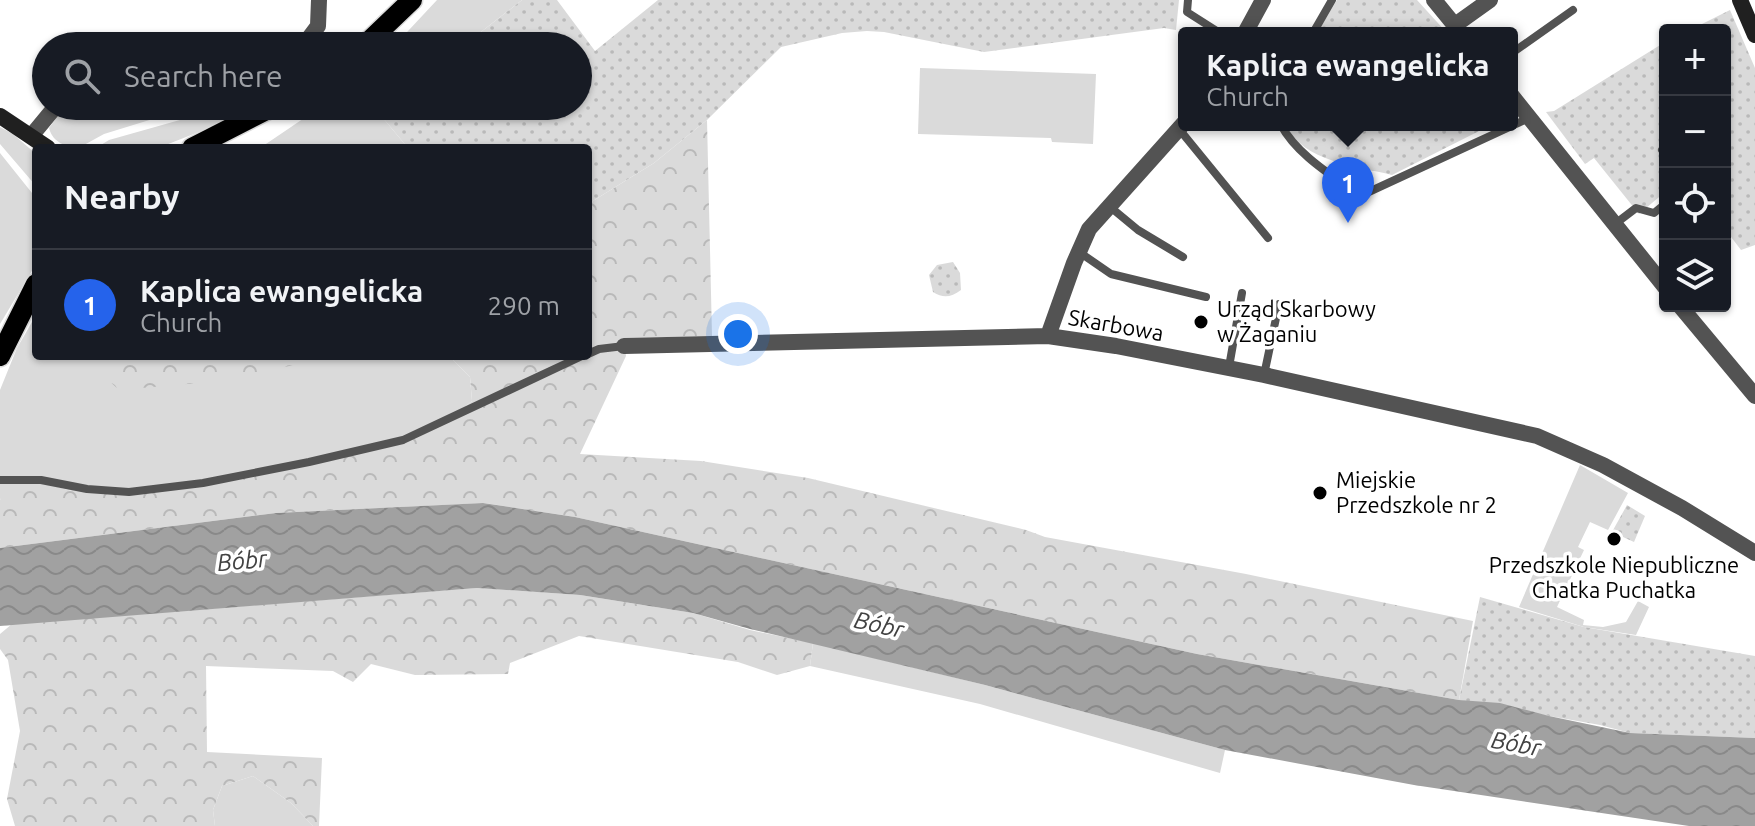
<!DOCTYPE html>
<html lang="en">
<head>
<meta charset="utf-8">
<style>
  :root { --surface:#171b24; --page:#242831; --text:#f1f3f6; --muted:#9ea1a6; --line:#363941; --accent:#2563eb }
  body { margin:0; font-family:Ubuntu,sans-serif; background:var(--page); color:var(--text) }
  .controls { position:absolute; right:24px; top:24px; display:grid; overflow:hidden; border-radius:8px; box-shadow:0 2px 6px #0004 }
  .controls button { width:72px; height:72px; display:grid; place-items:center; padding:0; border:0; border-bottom:2px solid var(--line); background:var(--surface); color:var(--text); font:40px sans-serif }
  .you { position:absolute; left:738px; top:334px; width:28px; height:28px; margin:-20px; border:6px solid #fff; border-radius:50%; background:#1a73e8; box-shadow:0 0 0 12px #1a73e833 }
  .badge { display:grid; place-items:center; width:52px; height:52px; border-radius:50%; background:var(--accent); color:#fff; font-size:26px; font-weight:700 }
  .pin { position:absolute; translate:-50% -66px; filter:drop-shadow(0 2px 4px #0008) }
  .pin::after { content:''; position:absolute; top:42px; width:28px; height:24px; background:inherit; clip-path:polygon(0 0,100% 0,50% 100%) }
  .popup { position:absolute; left:1178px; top:27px; width:340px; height:104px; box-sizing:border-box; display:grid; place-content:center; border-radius:8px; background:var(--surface); filter:drop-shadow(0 2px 6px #0005); font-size:26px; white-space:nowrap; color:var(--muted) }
  .popup b { font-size:30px; color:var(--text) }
  .popup::after { content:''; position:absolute; left:50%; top:100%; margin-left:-16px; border:16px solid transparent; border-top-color:var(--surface) }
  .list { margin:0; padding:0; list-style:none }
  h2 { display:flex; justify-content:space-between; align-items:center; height:104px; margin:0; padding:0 32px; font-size:34px }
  h2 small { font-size:26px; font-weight:400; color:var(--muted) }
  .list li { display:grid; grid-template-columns:52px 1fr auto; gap:24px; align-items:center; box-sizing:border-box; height:112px; padding:0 32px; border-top:2px solid var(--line) }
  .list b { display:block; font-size:30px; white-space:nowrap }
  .list p { margin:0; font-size:26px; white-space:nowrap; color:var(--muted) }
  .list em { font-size:26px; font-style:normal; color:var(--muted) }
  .icon { flex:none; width:44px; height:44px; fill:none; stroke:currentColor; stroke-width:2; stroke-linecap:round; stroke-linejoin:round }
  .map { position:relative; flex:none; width:1755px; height:826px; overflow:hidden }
  .search { position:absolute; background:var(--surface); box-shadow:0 2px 6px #0004; left:32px; top:32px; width:560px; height:88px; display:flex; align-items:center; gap:20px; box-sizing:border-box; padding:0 28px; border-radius:44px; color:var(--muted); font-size:30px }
  .panel { position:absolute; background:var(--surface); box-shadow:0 2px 6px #0004; left:32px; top:144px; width:560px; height:216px; border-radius:8px }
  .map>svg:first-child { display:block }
  .grass { fill:#dadada }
  .forest { fill:url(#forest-crowns) }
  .park { fill:url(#park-dots) }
  .water { fill:url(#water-waves) }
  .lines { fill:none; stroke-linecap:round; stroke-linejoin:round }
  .primary-casing { stroke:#dbdbdb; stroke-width:23 }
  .lane { stroke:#535353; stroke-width:8 }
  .street { stroke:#535353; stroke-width:16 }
  .secondary { stroke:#202020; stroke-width:16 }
  .primary { stroke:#000; stroke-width:20 }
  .poi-dot { fill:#000; stroke:#fff; stroke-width:3 }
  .labels { text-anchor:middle; stroke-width:7; stroke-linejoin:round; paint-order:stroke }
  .poi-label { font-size:22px; fill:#000; stroke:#fff; text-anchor:start }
  .street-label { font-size:22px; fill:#000; stroke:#fff }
  .water-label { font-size:24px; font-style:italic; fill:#424242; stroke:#fff }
</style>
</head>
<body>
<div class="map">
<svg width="1755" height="826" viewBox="0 0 1755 826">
  <defs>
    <pattern id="forest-crowns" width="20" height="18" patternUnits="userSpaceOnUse" patternTransform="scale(2)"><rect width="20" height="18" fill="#dadada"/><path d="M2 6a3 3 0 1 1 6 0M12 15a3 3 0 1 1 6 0" fill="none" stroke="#b9b9b9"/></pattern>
    <pattern id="park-dots" width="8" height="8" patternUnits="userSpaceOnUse" patternTransform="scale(2)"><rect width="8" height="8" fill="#dadada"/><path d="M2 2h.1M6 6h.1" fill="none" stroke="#b9b9b9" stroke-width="1.8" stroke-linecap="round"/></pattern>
    <pattern id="water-waves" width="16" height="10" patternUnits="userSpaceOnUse" patternTransform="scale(2)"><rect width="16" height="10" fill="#a1a1a1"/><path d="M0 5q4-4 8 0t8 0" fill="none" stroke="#898989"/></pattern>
  </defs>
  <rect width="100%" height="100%" fill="#fff"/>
  <path class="grass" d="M437,0H522L463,46H394Z
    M920,68L1096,74L1093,144L1052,142L1051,138L918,134Z
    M71,106H195L104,134L84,145L83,148C69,148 53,144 49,128L63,109Z
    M203,106H255L227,121L158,148H96L109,140L194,116Z
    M322,106H385L378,112L408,148H260Z
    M0,127L13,134L36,154V186L0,144Z
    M0,153L36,198V264L0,324Z
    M36,315V356H114L107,364L329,356H449L470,377L472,401L451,418L420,435L172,488L72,491L44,483L0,499V390L17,348Z
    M1580,465L1628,493L1608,530L1590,522L1578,547L1584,550L1557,607L1584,620L1583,625L1603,627L1626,622L1638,601L1649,607L1636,635L1584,627L1519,607Z
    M813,643L985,685L1225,750L1220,773L980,704L810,666Z
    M253,776L291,803L313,826H215L213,810L222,786Z"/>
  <path class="forest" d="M707,120L712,336L623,338L626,356L580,454L701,461L808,478L1026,530L1045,537L1246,574L1473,621L1459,700L1197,654L575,517L484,503L276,513L0,548V500L4,488L44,483L72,491L172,488L397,445L451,418L472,401L470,377L449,356H588V204L654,163Z
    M114,356H329L233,380L119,390L106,378V364Z
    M477,588L580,595L693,613L750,630L813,643L810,666L777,675L738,662L579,636L510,663L508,674L415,675L371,664L353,682L333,671L206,666L207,752L322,758L319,826H313L291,803L253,776L222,786L213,810L215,826H15L7,799L20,731L8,660L0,649V634L12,624Z"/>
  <path class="park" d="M522,0H557L595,51L658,0H1179L1176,30L1164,28L984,52L884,32L867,31L842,33L781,47L707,120L654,163L588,204V148H408L378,112L385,106H578V46H463Z
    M1337,0H1417L1447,33H1317Z
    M1730,10L1755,68V245L1741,250L1725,229V30H1690Z
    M1665,42V192L1639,214L1594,158L1585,164L1546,112L1554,111Z
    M1286,125H1491L1392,175C1357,166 1303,162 1286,125Z
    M953,262L960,273L961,290C951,297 944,299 933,292L929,275L937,265Z
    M1627,505L1645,516L1634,542L1612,532Z
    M1480,597L1584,627L1755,656V738L1630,733L1600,725L1459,700Z"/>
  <path class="water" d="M483,503L575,517L1197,654L1459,700L1500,703L1549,716L1630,733L1755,738V826H1689L1414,785L1225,750L985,685L750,629L693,613L580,595L477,588L0,626V548L276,513Z"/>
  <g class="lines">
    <g class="primary-casing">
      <path id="primary" d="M364,46L412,0
        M192,148L274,106
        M0,356L36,284"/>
    </g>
    <path class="lane" d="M1188,0L1187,12L1220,33
      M1313,33L1332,0
      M1512,53L1573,10
      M1281,125C1297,155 1333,176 1360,196L1529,118
      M1179,129L1268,238
      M1662,150L1665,155
      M1109,206L1138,230L1183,257
      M1615,224L1636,208L1654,213L1665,204
      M1079,252L1111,274L1206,297
      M588,354L599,349L624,346
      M1229,367L1242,293
      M1264,375L1279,304
      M0,480H41L87,489L129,492L203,483L309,462L403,440L582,356"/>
    <path class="street" d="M1434,0L1461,33
      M1455,25L1490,0
      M1245,33L1263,0
      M303,46L318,26L319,0
      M1512,96L1665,287
      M32,135L56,106
      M1680,306L1755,396
      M1048,336L1074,263L1089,229L1184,123
      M624,346L1048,336L1116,346L1264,375L1537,436L1603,465L1682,508L1755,553"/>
    <path class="secondary" d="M1740,0L1755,35
      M0,116L48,148"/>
    <use href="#primary" class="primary"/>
  </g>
  <g class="poi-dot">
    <circle cx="1201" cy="322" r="8"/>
    <circle cx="1320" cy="493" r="8"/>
    <circle cx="1614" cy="539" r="8"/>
  </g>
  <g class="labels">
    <g class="poi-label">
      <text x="1217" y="317">Urząd Skarbowy<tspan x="1217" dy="25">w Żaganiu</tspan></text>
      <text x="1336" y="488">Miejskie<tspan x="1336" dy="25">Przedszkole nr 2</tspan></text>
      <text x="1614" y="573" text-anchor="middle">Przedszkole Niepubliczne<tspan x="1614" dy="25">Chatka Puchatka</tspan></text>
    </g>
    <g class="street-label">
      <text transform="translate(1116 325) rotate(10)" y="8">Skarbowa</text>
    </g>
    <g class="water-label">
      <text transform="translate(242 561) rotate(-5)" y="8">Bóbr</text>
      <text transform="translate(879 625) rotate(13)" y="8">Bóbr</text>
      <text transform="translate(1516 744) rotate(10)" y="8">Bóbr</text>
    </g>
  </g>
</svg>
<div class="controls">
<button>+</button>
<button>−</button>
<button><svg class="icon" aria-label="locate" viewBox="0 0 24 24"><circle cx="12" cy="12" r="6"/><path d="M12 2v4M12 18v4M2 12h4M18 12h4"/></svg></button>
<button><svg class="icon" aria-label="layers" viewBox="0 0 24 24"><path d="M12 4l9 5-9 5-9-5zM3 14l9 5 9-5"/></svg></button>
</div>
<div class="you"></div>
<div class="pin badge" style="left:1348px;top:223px">1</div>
<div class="popup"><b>Kaplica ewangelicka</b>Church</div>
<div class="search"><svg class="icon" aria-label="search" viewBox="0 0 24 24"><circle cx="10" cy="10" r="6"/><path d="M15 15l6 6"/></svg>Search here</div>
<section class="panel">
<h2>Nearby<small></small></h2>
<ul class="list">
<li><span class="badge">1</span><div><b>Kaplica ewangelicka</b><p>Church</p></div><em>290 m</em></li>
</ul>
</section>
</div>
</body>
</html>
